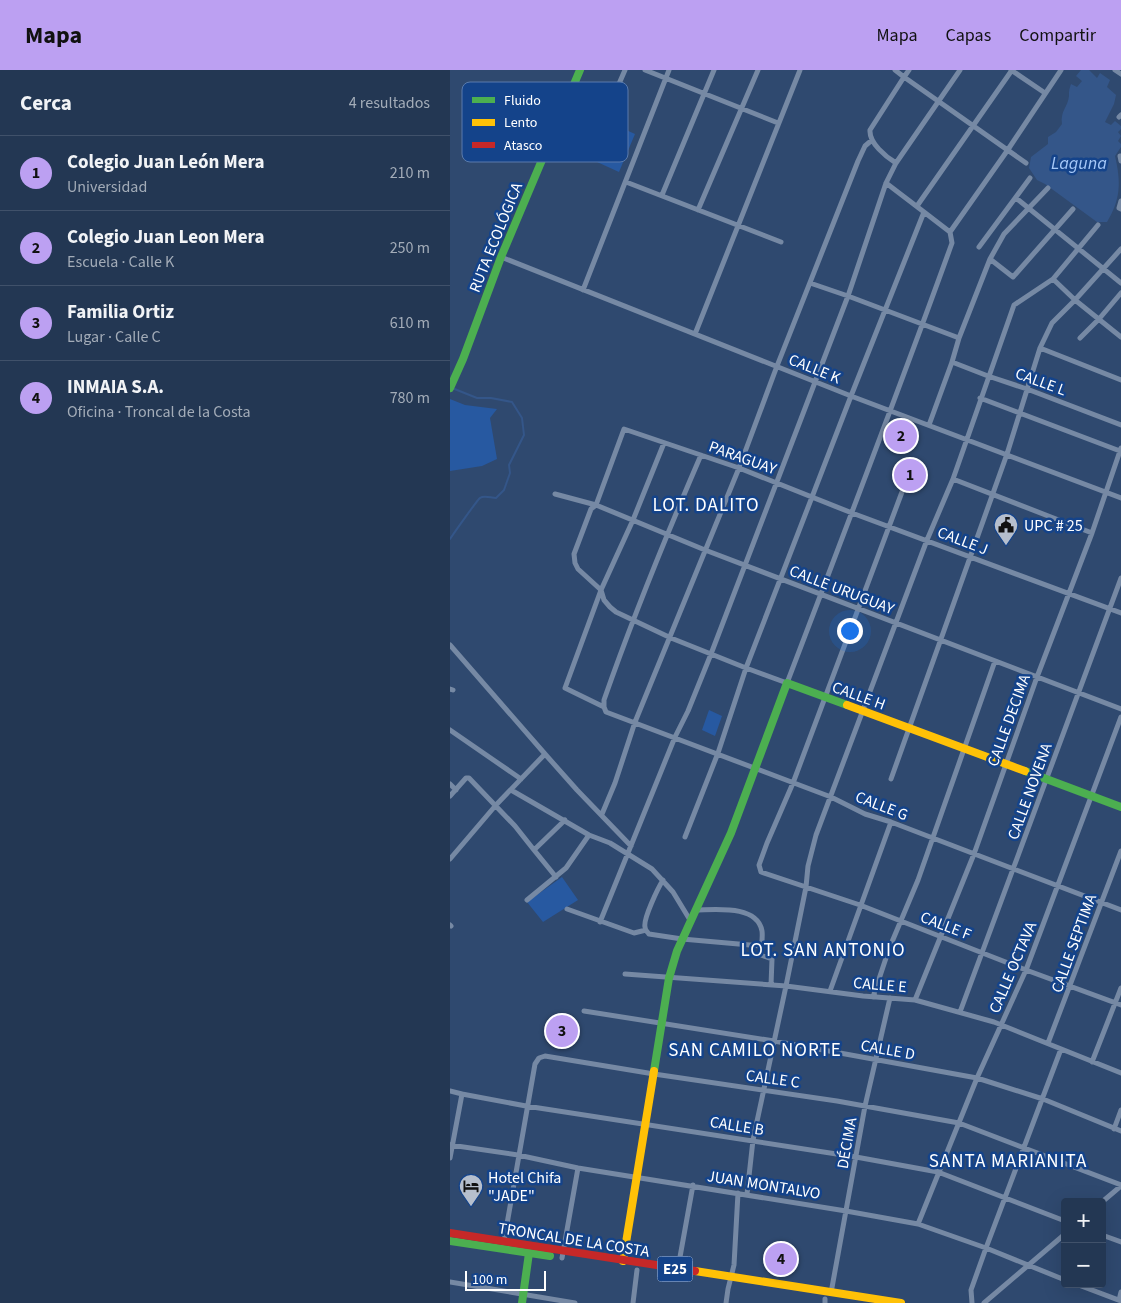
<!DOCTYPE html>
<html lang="es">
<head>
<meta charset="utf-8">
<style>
  :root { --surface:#233753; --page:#2b3f5a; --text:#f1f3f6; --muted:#a3acb8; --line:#40516a; --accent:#bca0f2 }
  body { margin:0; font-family:"Source Sans 3",sans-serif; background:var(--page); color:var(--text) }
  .controls { position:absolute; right:15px; bottom:15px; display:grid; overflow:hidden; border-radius:5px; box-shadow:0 5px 20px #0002 }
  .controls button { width:45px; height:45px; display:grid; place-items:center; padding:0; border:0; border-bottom:1px solid var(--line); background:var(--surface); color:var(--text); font:25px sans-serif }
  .scale { position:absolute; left:15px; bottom:12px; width:81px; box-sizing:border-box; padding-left:5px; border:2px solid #fff; border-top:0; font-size:14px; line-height:18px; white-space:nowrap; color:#fff; -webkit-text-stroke:4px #14438a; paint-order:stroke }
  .you { position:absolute; left:399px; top:560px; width:18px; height:18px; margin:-12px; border:4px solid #fff; border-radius:50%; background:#1a73e8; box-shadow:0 0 0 8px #1a73e833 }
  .badge { display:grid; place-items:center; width:32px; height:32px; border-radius:50%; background:var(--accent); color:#111; font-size:16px; font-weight:700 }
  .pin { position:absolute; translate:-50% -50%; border:2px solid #fff; box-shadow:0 1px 5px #0006 }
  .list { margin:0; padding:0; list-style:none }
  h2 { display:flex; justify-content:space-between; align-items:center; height:65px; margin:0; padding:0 20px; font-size:21px }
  h2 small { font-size:16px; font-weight:400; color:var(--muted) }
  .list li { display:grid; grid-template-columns:32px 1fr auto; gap:15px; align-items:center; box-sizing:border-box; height:75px; padding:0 20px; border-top:1px solid var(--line) }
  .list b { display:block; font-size:19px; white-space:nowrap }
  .list p { margin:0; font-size:16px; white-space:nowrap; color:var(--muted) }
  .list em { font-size:16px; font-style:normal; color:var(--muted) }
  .map { position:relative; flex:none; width:671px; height:1233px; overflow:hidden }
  header { display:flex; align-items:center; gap:30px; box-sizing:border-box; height:70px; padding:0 25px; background:var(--accent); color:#111 }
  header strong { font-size:24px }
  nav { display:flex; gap:28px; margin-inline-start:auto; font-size:18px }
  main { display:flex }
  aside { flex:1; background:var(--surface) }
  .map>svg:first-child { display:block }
  .green { fill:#2759a1 }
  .water { fill:#345689 }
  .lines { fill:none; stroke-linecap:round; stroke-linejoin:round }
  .stream { stroke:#345689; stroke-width:2 }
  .street { stroke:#7689a4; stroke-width:5 }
  .fast { stroke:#4caf50; stroke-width:8 }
  .slow { stroke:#ffc107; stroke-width:8 }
  .jam { stroke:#c62828; stroke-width:8 }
  .labels { text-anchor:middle; stroke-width:5; stroke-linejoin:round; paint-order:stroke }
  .shield { fill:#14438a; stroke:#b8c7dc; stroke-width:1 }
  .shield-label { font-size:15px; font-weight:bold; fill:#fff }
  .street-label { font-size:16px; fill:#fff; stroke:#14438a }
  .poi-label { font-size:16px; fill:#fff; stroke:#14438a; text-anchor:start }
  .water-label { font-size:18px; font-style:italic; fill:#a6c8f7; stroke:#14438a }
  .quarter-label { font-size:19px; letter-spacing:1px; fill:#fff; stroke:#14438a }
  .key { fill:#14438a; stroke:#5a7bad; stroke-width:1 }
  .key-label { font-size:14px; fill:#fff }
</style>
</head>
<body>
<header>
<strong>Mapa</strong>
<nav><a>Mapa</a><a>Capas</a><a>Compartir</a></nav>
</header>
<main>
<aside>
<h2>Cerca<small>4 resultados</small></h2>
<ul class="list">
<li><span class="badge">1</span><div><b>Colegio Juan León Mera</b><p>Universidad</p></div><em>210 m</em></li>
<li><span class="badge">2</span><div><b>Colegio Juan Leon Mera</b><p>Escuela · Calle K</p></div><em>250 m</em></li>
<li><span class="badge">3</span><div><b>Familia Ortiz</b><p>Lugar · Calle C</p></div><em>610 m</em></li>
<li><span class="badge">4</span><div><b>INMAIA S.A.</b><p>Oficina · Troncal de la Costa</p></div><em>780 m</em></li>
</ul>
</aside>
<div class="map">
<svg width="671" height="1233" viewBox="0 0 671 1233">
  <rect width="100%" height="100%" fill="#2f496f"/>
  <path class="green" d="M127,38L185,64L169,102L112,76Z
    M0,329L15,335L47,339L40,348L47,389L32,396L0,401Z
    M259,640L272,646L265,666L252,660Z
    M112,807L128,830L93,852L77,832Z"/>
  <path class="water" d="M631,0H639L647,8L650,3L660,10L657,17L666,25L664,34L655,52L661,55L665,51L671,56V59L668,62L671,66L668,71L671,74V77L665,86C671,112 671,129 657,152H647L595,114L587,110L579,98L581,87L598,74V67L606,62L612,54C610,41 618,37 619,26C619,21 619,20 621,14L627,17L632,11L626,6Z"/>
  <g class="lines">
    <path class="stream" d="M0,469C4,463 28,429 30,428C34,425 41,428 46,428L54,420L60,403L59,395L74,365L72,348L62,332L41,328H27L2,318"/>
    <path class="street" d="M195,0L328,53
      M445,0L454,7L420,60C419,73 436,87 446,93
      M459,0L454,7L576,93
      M561,0L595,23
      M665,0L671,4
      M155,46L175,0
      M669,47L671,45
      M670,86L671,91
      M176,112L331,172
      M436,113L474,142
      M212,125L264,0
      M566,128L671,213
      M671,131L669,138L671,139
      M467,136L562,0
      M248,140L308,0
      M500,162L557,81L611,0
      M529,177L580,108
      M51,187L401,326L671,428
      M540,189L563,207L623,139
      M603,209L648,155
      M360,213L398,226L509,268
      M133,220L219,0
      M245,264L350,0
      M630,268L649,249L671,223
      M590,278L671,310
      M502,292L538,306L577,319L671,355
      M530,328L670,381
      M479,355L502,292L509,268L540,189L554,164L598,118
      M251,385C216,466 183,547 154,630V637L156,642L381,727L415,744L441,752L671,840
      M503,409L642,463
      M452,422L343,713L317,773L309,795L311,802L410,835L576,900L671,935
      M105,424L146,435L255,480L671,639
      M0,575L95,684L46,735L0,789
      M0,619L3,620
      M154,637L115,618L151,520L183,450L214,373
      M0,660L71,709
      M95,684L127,720L181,776
      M441,709L557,384L590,278L602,253L625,230L671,179
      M0,714L6,720
      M61,720L139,765L160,773L202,799L223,822L240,850
      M0,726L16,708H19L65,756L84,780L115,750
      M152,744L165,713L185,652L289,398L327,296L408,91L415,76L422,70
      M235,767L268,683L296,598L401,326L474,142L500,162L502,173C449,320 393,466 337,613L296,598L221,568L166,542L160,537L154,530L151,520L128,499L125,493L124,484L141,439L146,435L174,359L289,398L402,443L671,543
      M84,780L106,807
      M213,810C208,818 193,849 195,857C195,861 197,861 199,864L232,869L311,876
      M77,830L116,798L139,765
      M117,839L184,863L196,860
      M245,840C264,840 307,834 312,861C313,868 311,877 311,885L322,889L321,915
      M150,852L225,667L238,641L261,584L398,226L436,113L446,93L510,0
      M0,855L1,856
      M175,904L336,916L413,926L465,930L544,952L671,1003
      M380,921L441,752
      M423,927L439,879L468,810L545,591
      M465,930L524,784L587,607L642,463L671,378
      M134,941L324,971L527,1008L593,1029L671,1061
      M510,942L671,508
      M598,973L671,781
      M642,992L671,918
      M0,1021L12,1024
      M664,1059L671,1040
      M0,1075L68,1085L128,1098L396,1141L468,1154L536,1178L615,1210
      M0,1088L12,1024L76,1036L406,1087L488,1102L615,1151
      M297,1124L303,1070L336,916L356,817L358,796L366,765L477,470L503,409L564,235L603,209L625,230L671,267
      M652,1132L671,1116
      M468,1154L527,1008L576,900L671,647
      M652,1165L671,1172
      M54,1171L85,994L89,988L95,986L204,1004L387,1031L509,1053L671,1115
      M112,1188L128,1098
      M228,1198L243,1115
      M0,1212L125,1233
      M626,1214L671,1231
      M381,1223L415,1036L440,928
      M669,1230L671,1222
      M183,1233L187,1200
      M276,1233L278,1219L284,1195L288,1123
      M375,1233V1229
      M522,1233L521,1220L536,1178L611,979
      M534,1233L615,1164"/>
    <path class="fast" d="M0,318L13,289L51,187L130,0
      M575,701L671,737
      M204,1001L219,908L227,881L281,763L337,613L397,635
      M0,1171L100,1186
      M72,1233L79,1183"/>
    <path class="slow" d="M397,635L575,701
      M173,1191L204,1001
      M245,1201L451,1233"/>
    <path class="jam" d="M0,1163L245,1201"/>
  </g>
  <defs>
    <g id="civic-pin" transform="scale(1.25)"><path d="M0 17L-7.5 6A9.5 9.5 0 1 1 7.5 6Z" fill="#b6bfcd" stroke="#14438a"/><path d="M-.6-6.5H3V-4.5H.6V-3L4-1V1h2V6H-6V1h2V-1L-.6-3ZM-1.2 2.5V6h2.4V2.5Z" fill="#111"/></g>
    <g id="hotel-pin" transform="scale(1.25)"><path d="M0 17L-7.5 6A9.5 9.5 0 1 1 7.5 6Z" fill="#b6bfcd" stroke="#14438a"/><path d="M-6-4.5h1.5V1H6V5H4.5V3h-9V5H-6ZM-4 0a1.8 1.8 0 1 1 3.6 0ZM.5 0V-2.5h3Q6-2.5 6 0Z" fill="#111"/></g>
  </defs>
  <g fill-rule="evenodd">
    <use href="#civic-pin" x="556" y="455"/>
    <use href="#hotel-pin" x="21" y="1116"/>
  </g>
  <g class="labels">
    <rect class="shield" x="207.5" y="1186.5" width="35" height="25" rx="4"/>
    <g class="shield-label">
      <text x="225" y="1204">E25</text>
    </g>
    <g class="street-label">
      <text transform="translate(45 167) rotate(-68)" y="6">RUTA ECOLÓGICA</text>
      <text transform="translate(365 298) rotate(22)" y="6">CALLE K</text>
      <text transform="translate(591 311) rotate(20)" y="6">CALLE L</text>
      <text transform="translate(293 387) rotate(20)" y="6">PARAGUAY</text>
      <text transform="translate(513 470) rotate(21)" y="6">CALLE J</text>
      <text transform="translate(392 519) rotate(21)" y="6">CALLE URUGUAY</text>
      <text transform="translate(409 625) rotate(20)" y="6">CALLE H</text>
      <text transform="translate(558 650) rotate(-70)" y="6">CALLE DECIMA</text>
      <text transform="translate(579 721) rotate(-70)" y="6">CALLE NOVENA</text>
      <text transform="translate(432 735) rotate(21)" y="6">CALLE G</text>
      <text transform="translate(496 855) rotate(21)" y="6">CALLE F</text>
      <text transform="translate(623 873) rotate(-70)" y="6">CALLE SEPTIMA</text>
      <text transform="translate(562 897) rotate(-67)" y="6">CALLE OCTAVA</text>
      <text transform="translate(430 914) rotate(5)" y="6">CALLE E</text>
      <text transform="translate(438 979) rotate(10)" y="6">CALLE D</text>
      <text transform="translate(323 1008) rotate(8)" y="6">CALLE C</text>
      <text transform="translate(287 1055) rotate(9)" y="6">CALLE B</text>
      <text transform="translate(396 1073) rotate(-80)" y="6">DÉCIMA</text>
      <text transform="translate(314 1114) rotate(9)" y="6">JUAN MONTALVO</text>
      <text transform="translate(124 1169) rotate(9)" y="6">TRONCAL DE LA COSTA</text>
    </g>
    <g class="poi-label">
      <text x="574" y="461">UPC # 25</text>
      <text x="38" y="1113">Hotel Chifa<tspan x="38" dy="18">"JADE"</tspan></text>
    </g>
    <g class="water-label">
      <text x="629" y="99">Laguna</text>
    </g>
    <g class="quarter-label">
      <text x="256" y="441">LOT. DALITO</text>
      <text x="373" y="886">LOT. SAN ANTONIO</text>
      <text x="305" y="986">SAN CAMILO NORTE</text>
      <text x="558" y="1097">SANTA MARIANITA</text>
    </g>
  </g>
  <rect x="12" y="12" width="166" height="80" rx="8" class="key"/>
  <rect x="22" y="27" width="23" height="6" fill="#4caf50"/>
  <rect x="22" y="49" width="23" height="7" fill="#ffc107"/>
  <rect x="22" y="72" width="23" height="6" fill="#c62828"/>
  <g class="key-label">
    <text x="54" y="35">Fluido</text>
    <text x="54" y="57">Lento</text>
    <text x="54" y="80">Atasco</text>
  </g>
</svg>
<div class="controls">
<button>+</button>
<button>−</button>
</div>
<div class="scale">100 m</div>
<div class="you"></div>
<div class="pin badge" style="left:460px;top:405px">1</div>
<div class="pin badge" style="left:451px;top:366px">2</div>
<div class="pin badge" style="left:112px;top:961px">3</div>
<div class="pin badge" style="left:331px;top:1189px">4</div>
</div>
</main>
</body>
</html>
